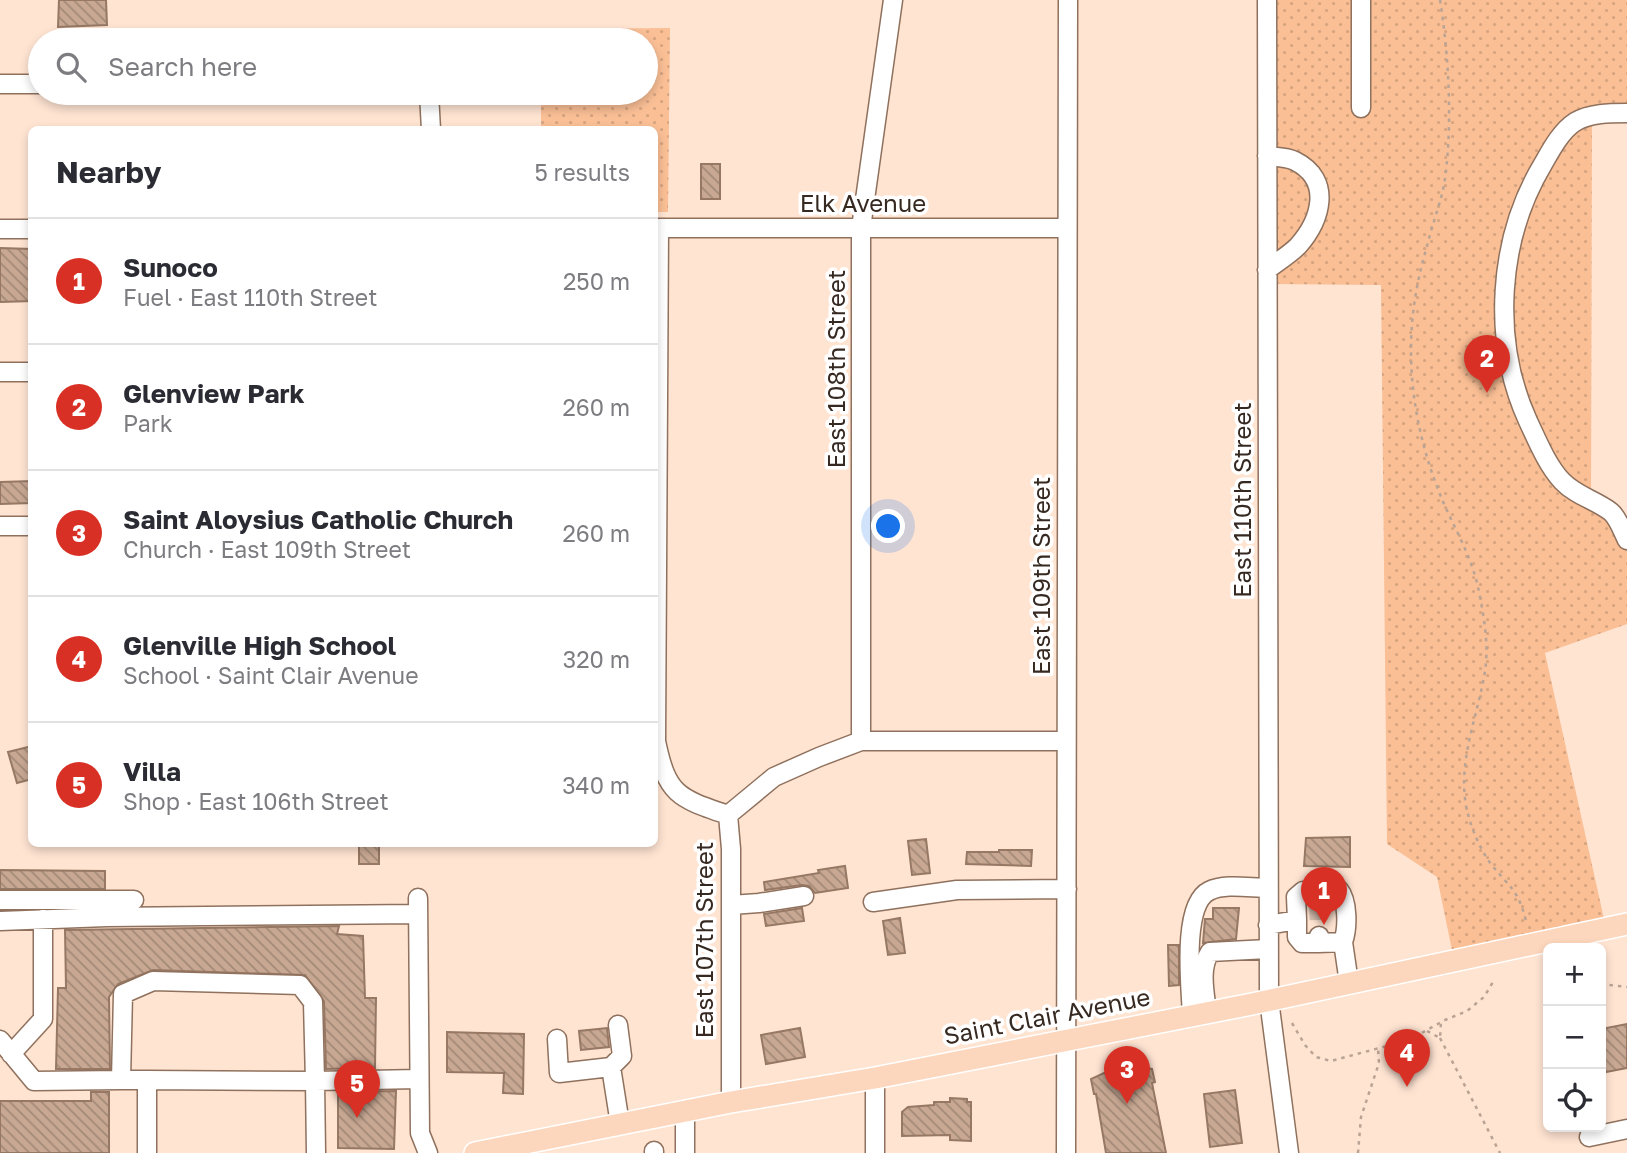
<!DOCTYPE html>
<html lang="en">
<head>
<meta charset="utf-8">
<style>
  :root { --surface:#fff; --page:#f2f2f3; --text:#2b2b33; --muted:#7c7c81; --line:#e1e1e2; --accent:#d93025 }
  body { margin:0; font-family:"Golos Text",sans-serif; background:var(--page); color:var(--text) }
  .controls { position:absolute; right:21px; bottom:21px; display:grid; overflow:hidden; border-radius:10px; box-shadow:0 4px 10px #0003 }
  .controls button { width:63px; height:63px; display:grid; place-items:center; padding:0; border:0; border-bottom:2px solid var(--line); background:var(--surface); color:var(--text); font:35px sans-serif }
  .you { position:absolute; left:889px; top:527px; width:24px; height:24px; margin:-18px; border:5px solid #fff; border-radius:50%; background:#1a73e8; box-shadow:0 0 0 10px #1a73e833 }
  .badge { display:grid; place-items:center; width:46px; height:46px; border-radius:50%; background:var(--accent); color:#fff; font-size:23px; font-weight:700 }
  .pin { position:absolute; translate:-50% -58px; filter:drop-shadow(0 2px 4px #0008) }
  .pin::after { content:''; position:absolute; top:37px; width:24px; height:21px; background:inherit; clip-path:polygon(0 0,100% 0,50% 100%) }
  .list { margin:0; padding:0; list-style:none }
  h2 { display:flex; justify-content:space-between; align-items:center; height:91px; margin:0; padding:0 28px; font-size:30px }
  h2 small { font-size:23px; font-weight:400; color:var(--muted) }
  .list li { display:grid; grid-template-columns:46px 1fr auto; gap:21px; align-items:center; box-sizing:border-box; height:126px; padding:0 28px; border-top:2px solid var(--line) }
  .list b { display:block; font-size:26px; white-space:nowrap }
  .list p { margin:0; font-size:23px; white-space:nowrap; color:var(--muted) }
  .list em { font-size:23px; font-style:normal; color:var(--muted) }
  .icon { flex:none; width:38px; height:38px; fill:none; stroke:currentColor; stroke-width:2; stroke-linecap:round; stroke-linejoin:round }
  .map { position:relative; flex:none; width:1627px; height:1153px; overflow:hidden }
  .search { position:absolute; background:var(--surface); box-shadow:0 4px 10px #0003; left:28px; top:28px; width:630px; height:77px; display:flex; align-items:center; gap:18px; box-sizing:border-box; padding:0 24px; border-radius:38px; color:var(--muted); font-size:26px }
  .panel { position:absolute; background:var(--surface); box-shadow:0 4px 10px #0003; left:28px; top:126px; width:630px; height:721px; border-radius:10px }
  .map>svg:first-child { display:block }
  .green { fill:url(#green-dots) }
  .building { fill:url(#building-back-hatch); stroke:#967864; stroke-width:2 }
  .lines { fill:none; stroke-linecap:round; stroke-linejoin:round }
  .minor-tunnel { stroke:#d7bfaf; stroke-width:18; stroke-dasharray:18 9; stroke-linecap:butt }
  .minor-casing { stroke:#8f715d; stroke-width:21 }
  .major-casing { stroke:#fff; stroke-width:24 }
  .path { stroke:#b9a394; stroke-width:2.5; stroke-dasharray:3.5 5; stroke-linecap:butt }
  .minor { stroke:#fff; stroke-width:18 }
  .major { stroke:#fcd7bd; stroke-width:21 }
  .labels { text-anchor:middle; stroke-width:7; stroke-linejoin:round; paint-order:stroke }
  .street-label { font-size:24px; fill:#362921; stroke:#fff }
</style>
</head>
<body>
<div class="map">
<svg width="1627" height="1153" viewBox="0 0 1627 1153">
  <defs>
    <pattern id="green-dots" width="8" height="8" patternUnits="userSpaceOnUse" patternTransform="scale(1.75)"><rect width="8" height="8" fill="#fabf95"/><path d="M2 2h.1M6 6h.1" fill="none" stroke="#d7a480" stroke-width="1.8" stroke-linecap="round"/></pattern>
    <pattern id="building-back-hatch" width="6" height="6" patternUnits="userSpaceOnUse" patternTransform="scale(1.75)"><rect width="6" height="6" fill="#c8a893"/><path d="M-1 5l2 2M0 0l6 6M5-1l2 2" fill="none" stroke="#a38978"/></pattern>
  </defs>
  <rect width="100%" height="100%" fill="#ffe4d2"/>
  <path class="green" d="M1267,0H1627V113L1592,115L1591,502L1627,540V624L1545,653L1606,928L1454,960L1437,877L1387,844L1381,285L1267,284Z
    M670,28L668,212H655L654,130L541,129V93H646V40H541L540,29Z"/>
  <path class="building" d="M59,0H106L107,25L58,27Z
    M701,164H720V199H701Z
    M0,248L32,249V301L0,302Z
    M32,481V503L0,504V482Z
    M32,746V779L17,783L8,752Z
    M1350,837V867L1304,866L1306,838Z
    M926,839L930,873L912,875L908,841Z
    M359,844H379V864H359Z
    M999,850H1032L1031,866L966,864L967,852H999Z
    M845,866L848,888L815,893L809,886L802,885L765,890L764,882L819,873L818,870Z
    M0,870L105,871V889H0Z
    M802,908L804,921L766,926L764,914Z
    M1213,908H1239L1236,939L1203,943L1205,919H1213Z
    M900,918L905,953L888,955L883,921Z
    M339,926L337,934L363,936L365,998H376L375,1068L326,1069L324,1001L305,975L153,970L118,984L109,997L110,1069H56L58,988H66L65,930Z
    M1168,945H1179V985L1169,986Z
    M1627,1024V1068L1601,1073V1029Z
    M607,1028L609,1047L581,1050L579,1031Z
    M800,1028L805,1057L766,1064L761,1035Z
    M447,1032L524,1034L523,1094L503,1093L504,1073L447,1072Z
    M1139,1067L1152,1069L1155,1082L1152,1083L1166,1153H1106L1096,1094H1094L1091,1079L1104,1073Z
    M1235,1090L1242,1143L1210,1147L1204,1094Z
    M396,1091L394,1149L338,1148V1092Z
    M91,1092H109V1153H0V1101H91Z
    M950,1098L967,1099V1102H971V1141L950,1140V1135L902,1136V1112L908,1107L934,1105V1102H950Z"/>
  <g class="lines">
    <path class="minor-tunnel" d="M1318,902L1319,936"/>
    <g class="minor-casing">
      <path id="minor" d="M1267,0L1269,1000L1289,1153
        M1361,0V108
        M0,84H40
        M429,93L431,130
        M1627,113C1610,113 1590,113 1575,122C1561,131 1551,150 1543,164C1498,239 1491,340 1528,421C1537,440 1547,465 1562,481C1576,496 1596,500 1611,512C1618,518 1623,532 1627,540
        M1267,156C1276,157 1287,157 1295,161C1333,180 1321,220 1298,246C1289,255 1277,262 1267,270
        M0,229H32
        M0,372H32
        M0,526H32
        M861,741V228L893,0
        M728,815C678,798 667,795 656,741L659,228H1067
        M728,815L774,777L819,757L861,741H1066
        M728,815L731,849V1102
        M418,898L420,1133L428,1153
        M0,900H134
        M873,902L957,890L1067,889
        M731,905L759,903L804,896
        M1297,920V937L1302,943H1319
        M0,921L107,917L418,914
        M1268,925L1297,920L1296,897L1303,891L1339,890C1348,901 1348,928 1343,942
        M1319,936V943L1343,942L1349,983
        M1207,1012C1205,993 1199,969 1210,952L1268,949
        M1192,1016C1191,989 1181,905 1209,891C1225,883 1250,888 1268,888
        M618,1025L622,1056L611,1067L620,1124
        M557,1039L559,1073L611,1067
        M0,1040L34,1081L121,1080
        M11,1054L43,1019V919
        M875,1078V1153
        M147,1080L315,1081L316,1153
        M1589,1137L1627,1129
        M147,1153V1080H121L123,994L153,981L300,985L313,1002L315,1081L419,1079
        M654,1153V1151
        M685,1153V1111
        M1066,1153L1068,0"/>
    </g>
    <g class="major-casing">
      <path id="major" d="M475,1153L731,1102L875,1078L1252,1004L1627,924"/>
    </g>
    <path class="path" d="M1440,0C1449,56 1453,129 1444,185C1440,205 1432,225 1427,246C1417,280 1411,314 1411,350C1411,403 1423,455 1444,504C1457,533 1473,560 1479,592C1484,617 1489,645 1485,671C1478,716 1458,758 1466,806C1470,825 1479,848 1491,864C1510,888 1518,889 1526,921
      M1601,984L1627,987
      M1292,1023L1305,1045L1316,1057L1331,1061L1409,1040L1445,1020L1467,1011L1484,997L1493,982
      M1427,1031L1440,1038L1441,1022
      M1440,1038L1500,1153
      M1358,1153L1361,1117L1379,1063L1378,1049"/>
    <use href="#minor" class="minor"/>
    <use href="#major" class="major"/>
  </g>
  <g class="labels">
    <g class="street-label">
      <text x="863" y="212">Elk Avenue</text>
      <text transform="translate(837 369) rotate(-90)" y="8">East 108th Street</text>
      <text transform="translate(1243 500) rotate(-90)" y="8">East 110th Street</text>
      <text transform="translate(1042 576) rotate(-90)" y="8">East 109th Street</text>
      <text transform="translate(705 940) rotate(-90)" y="8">East 107th Street</text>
      <text transform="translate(1047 1017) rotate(-11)" y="8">Saint Clair Avenue</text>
    </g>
  </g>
</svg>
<div class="controls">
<button>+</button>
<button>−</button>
<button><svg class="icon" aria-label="locate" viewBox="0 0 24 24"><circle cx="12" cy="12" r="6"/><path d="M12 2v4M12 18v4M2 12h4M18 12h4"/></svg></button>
</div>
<div class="you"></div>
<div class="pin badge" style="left:1324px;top:925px">1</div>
<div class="pin badge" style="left:1487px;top:393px">2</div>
<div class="pin badge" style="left:1127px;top:1104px">3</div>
<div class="pin badge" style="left:1407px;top:1087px">4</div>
<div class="pin badge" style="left:357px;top:1118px">5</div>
<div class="search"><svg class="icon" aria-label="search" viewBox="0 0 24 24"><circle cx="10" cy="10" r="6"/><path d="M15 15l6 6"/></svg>Search here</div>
<section class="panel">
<h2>Nearby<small>5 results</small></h2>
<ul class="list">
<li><span class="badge">1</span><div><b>Sunoco</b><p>Fuel · East 110th Street</p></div><em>250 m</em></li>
<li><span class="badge">2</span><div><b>Glenview Park</b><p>Park</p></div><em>260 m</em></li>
<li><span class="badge">3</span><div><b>Saint Aloysius Catholic Church</b><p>Church · East 109th Street</p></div><em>260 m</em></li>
<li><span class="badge">4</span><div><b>Glenville High School</b><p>School · Saint Clair Avenue</p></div><em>320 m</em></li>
<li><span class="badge">5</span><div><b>Villa</b><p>Shop · East 106th Street</p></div><em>340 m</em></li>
</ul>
</section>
</div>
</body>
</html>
